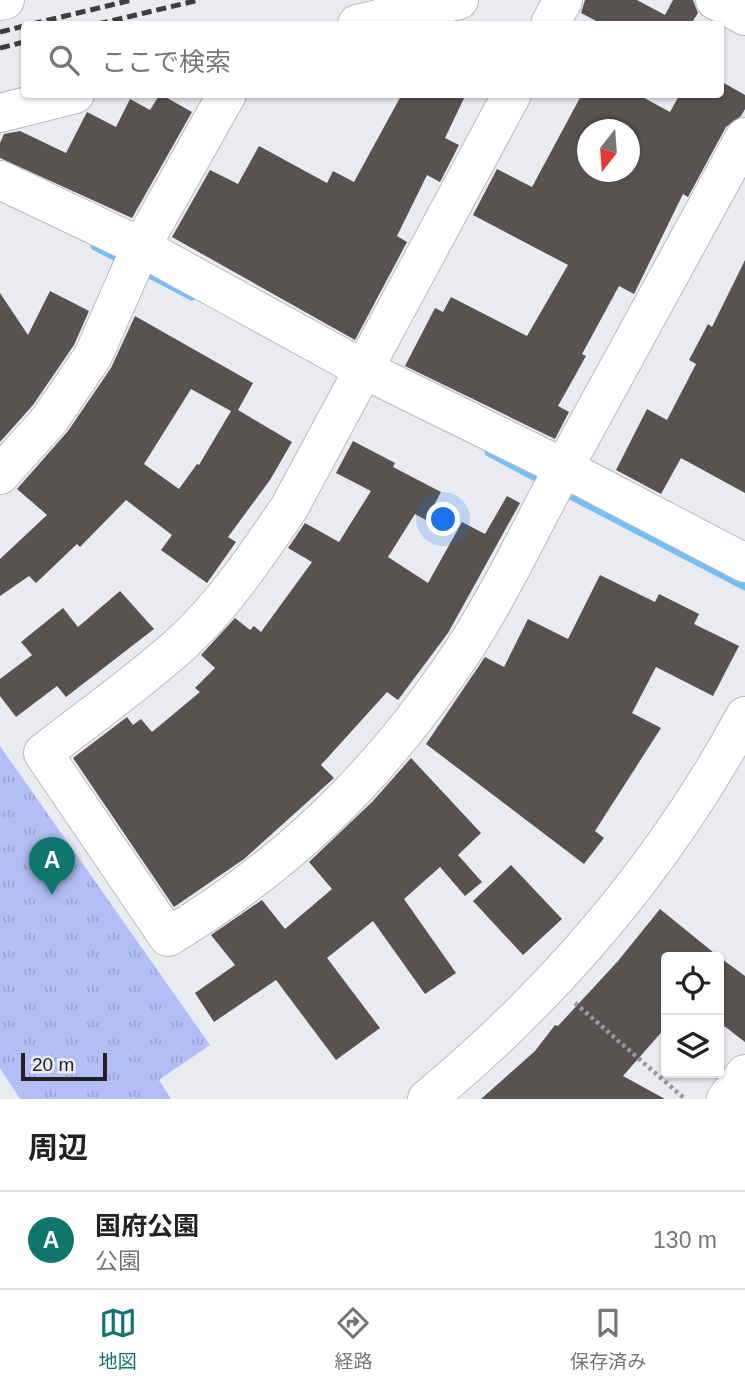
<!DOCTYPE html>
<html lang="ja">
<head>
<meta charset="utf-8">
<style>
  :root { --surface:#fff; --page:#f6f6f6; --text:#222; --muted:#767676; --line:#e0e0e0; --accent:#0f766e }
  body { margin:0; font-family:Helvetica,"Noto Sans JP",sans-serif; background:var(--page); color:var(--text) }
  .controls { position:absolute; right:21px; bottom:21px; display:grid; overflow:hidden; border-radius:7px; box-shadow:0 2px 5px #0004 }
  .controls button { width:63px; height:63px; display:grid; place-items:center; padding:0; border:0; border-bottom:2px solid var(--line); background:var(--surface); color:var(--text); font:35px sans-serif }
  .compass { position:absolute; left:577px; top:119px; width:63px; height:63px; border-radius:50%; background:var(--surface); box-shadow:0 2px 5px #0004; rotate:197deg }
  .scale { position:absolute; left:21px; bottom:18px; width:86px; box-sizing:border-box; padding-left:7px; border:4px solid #212123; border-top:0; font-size:19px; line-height:24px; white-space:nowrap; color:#212123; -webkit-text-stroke:5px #e9ebf1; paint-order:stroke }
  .you { position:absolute; left:444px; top:520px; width:24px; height:24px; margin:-18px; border:5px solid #fff; border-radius:50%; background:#1a73e8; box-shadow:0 0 0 10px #1a73e833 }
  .badge { display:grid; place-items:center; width:46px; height:46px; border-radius:50%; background:var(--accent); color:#fff; font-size:23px; font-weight:700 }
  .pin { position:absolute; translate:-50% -58px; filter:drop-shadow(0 2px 4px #0008) }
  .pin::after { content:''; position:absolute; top:37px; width:24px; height:21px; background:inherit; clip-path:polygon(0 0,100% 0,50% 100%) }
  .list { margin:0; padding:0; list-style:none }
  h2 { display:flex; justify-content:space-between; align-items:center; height:91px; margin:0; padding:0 28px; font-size:30px }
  h2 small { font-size:23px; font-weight:400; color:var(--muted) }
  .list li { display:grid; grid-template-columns:46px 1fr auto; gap:21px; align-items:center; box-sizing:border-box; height:98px; padding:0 28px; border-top:2px solid var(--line) }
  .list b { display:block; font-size:26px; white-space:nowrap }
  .list p { margin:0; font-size:23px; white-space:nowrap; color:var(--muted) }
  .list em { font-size:23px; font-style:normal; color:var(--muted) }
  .icon { flex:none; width:38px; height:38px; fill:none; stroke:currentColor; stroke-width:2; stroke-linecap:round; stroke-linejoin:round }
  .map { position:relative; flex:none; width:745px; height:1099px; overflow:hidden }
  .search { position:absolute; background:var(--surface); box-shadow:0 2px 5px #0004; left:21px; right:21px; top:21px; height:77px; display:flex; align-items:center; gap:18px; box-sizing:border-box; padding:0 24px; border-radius:7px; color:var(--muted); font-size:26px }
  .sheet { height:189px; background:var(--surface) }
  nav { display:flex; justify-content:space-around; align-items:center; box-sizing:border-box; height:98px; border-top:2px solid var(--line); background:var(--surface); font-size:19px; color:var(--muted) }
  nav a { display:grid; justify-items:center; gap:4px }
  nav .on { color:var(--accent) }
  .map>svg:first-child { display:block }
  .grass { fill:url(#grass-tufts) }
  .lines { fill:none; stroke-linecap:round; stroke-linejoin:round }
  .stream { stroke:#76befa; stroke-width:9 }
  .building { fill:#585251; fill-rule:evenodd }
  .minor-casing { stroke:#b9bac0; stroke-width:40 }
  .path { stroke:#98999d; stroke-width:4.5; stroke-dasharray:3.5 3.5; stroke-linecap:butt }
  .minor { stroke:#fff; stroke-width:38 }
  .rail { stroke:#3d3d40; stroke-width:5; stroke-dasharray:10 5; stroke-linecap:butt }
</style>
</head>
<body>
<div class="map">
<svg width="745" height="1099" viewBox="0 0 745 1099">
  <defs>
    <pattern id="grass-tufts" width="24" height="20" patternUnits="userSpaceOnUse" patternTransform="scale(1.75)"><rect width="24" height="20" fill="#b2bff7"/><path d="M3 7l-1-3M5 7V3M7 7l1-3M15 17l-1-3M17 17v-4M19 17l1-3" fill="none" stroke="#99a4d3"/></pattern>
  </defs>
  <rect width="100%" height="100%" fill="#e9ebf1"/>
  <path class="grass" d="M0,746L210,1045L159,1080L171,1099H20L0,1068Z"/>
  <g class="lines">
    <path class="stream" d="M95,246L126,262
      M142,270L192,296
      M489,452L545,482
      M561,490L745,586"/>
  </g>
  <path class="building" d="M585,0H637L665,15L673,0H693L698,13L691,24H602L581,13Z
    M722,82L745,95V109L741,116L726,127L688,197L683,194L634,294L619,286L582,354L586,356L558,406L569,412L555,439L405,366L435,308L443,312L451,297L527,336L568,265L473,215L497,169L532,187L582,94H637L670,112L680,94H720ZM587,130H629V172H587Z
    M160,94L192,112L132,218L0,158V143L4,134L20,131L66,153L87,112L116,127L130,99L150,110Z
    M402,94H466L445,138L459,145L440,182L427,175L397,236L407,242L355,340L172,237L210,170L238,184L259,146L327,183L333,171L354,182Z
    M745,260V493L681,458L661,494L616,470L647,409L667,420L696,364L689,360L708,324L712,327Z
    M50,291L89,311L74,345L33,405L0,442V293L28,335Z
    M135,316L253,383L238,410L292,442L270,480L228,537L236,542L207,583L161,550L172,535L126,500L80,547L77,544L36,583L29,576L0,596V559L47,515L17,489L68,431L111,368ZM191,389L231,411L199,465L197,464L179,489L144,464Z
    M353,441L395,463L393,467L441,492L426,520L415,514L388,557L428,583L462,522L485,534L507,496L520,503L448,633L398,700L387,692L321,765L334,778L244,859L174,907L73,758L127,717L133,725L141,719L152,732L200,692L195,688L215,668L201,655L235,618L250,630L254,626L261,632L312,562L288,548L305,523L339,542L371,491L336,473Z
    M600,575L655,602L659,594L699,614L694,624L739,646L713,696L656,667L632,713L661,728L595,831L604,838L584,864L426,744L485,657L504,667L528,619L568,639Z
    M120,591L154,629L66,697L57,686L16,717L0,696V679L32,655L21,642L63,608L78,627Z
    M411,758L481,833L458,855L482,882L465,896L440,867L404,899L456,973L425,994L373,921L327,958L380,1028L336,1060L276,980L214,1022L195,993L235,965L211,935L262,900L285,929L332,889L309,862L373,801Z
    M511,865L562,919L523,955L473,901Z
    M660,909L719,957H666V1027L623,1076L665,1099H481L535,1051L555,1025L558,1026L618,961Z
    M719,957L745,976V1042L719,1022Z"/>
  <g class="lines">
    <g class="minor-casing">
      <path id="minor" d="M715,0L745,16
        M0,1L5,0
        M357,24L459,0
        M550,24L563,0
        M512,94L289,508C257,555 225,603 182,643C139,682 89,717 43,753L168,937C285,866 372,783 450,670C496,605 528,532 567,462C626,354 686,246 745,137
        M0,113L75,94
        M0,180L141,247L363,369L564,468L745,563
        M0,475L50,419L93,356L141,247L227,94
        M427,1099C556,992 665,864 745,716
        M726,1099L745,1074"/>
    </g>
    <path class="path" d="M575,1003L685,1099"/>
    <use href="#minor" class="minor"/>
    <path class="rail" d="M32,24L132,0
      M98,24L199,0
      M0,32L24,26
      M0,48L24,42"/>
  </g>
</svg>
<div class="controls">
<button><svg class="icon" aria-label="locate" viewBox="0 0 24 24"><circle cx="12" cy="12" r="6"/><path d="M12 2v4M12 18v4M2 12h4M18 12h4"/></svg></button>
<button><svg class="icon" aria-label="layers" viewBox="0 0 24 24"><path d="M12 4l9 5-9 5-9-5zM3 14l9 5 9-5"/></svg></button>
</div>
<svg class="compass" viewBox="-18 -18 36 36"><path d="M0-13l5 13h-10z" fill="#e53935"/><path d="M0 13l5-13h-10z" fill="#767676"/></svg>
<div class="scale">20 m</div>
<div class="you"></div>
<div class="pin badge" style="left:52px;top:895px">A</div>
<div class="search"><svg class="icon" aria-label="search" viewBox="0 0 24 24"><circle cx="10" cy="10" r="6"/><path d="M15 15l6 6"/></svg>ここで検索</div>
</div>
<section class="sheet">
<h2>周辺<small></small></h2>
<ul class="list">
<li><span class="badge">A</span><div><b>国府公園</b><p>公園</p></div><em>130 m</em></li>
</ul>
</section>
<nav>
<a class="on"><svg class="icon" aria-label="map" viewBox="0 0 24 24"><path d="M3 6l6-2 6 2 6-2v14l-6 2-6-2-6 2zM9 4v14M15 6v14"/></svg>地図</a>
<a><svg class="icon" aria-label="directions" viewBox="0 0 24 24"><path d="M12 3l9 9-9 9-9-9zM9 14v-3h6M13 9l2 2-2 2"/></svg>経路</a>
<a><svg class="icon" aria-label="saved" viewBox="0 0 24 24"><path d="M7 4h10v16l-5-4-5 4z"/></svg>保存済み</a>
</nav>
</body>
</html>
